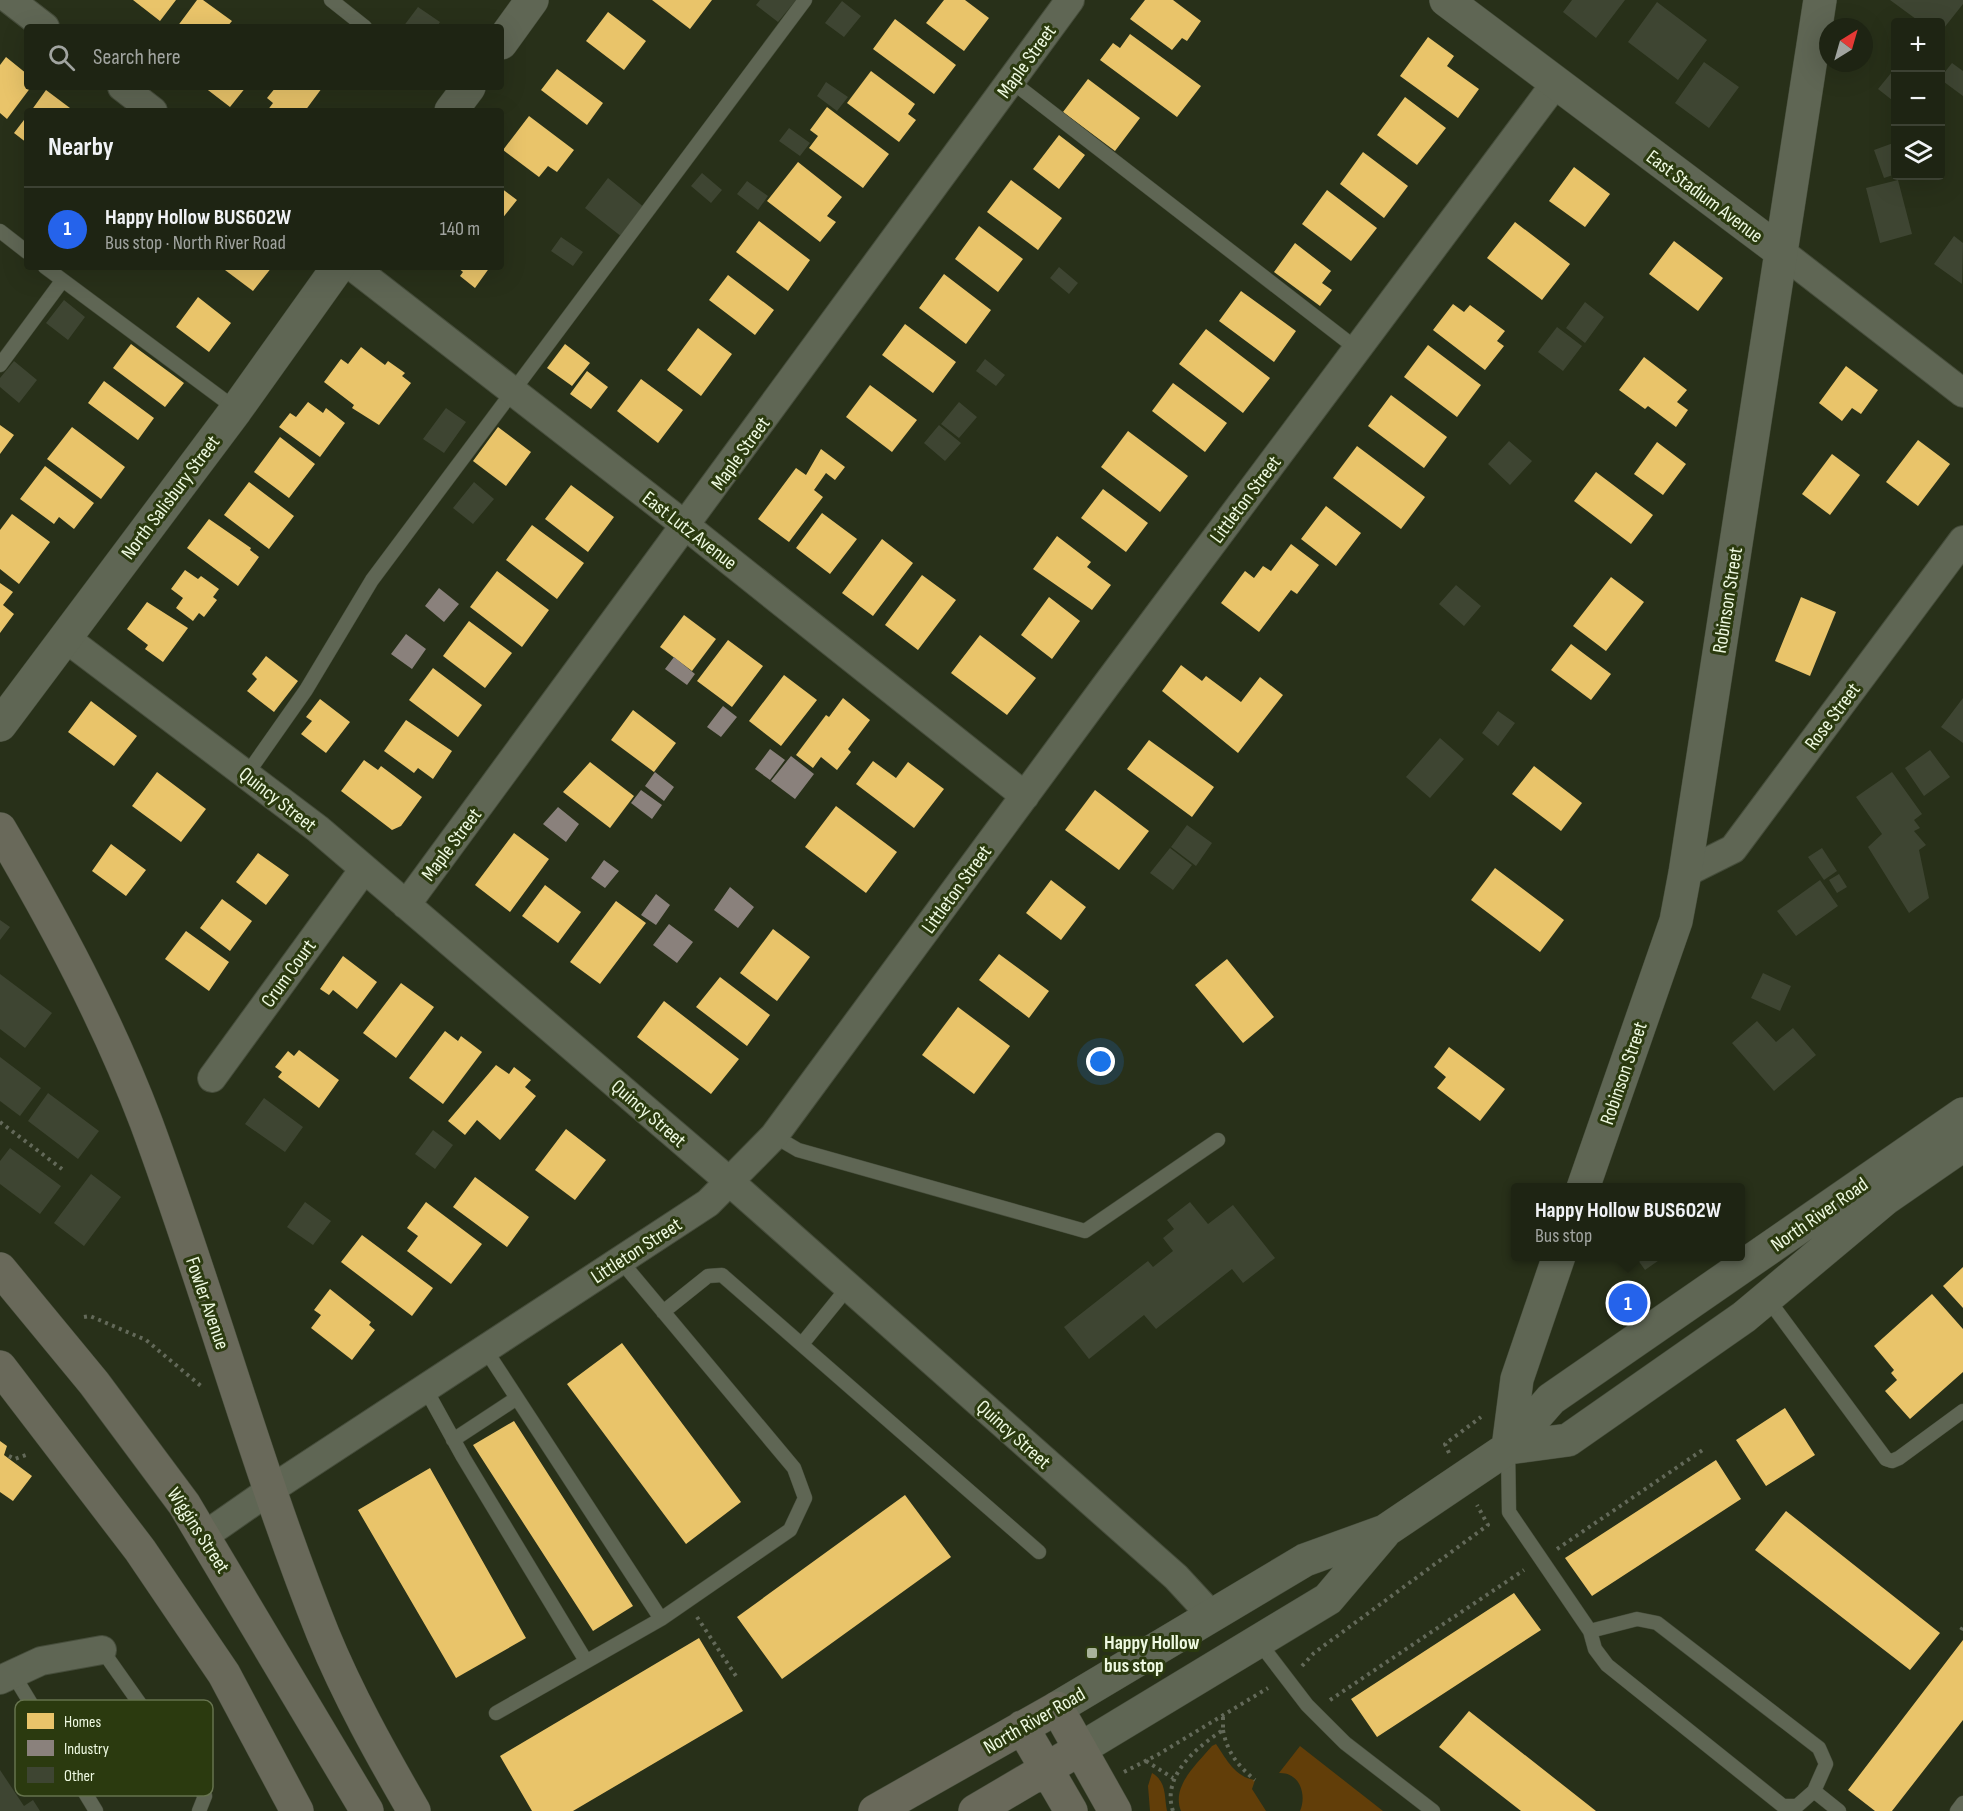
<!DOCTYPE html>
<html lang="en">
<head>
<meta charset="utf-8">
<style>
  :root { --surface:#1e2413; --page:#262c1c; --text:#f1f3f6; --muted:#a1a4a0; --line:#3c4133; --accent:#2563eb }
  body { margin:0; font-family:"Sofia Sans Condensed",sans-serif; background:var(--page); color:var(--text) }
  .controls { position:absolute; right:18px; top:18px; display:grid; overflow:hidden; border-radius:6px; box-shadow:0 6px 24px #0002 }
  .controls button { width:54px; height:54px; display:grid; place-items:center; padding:0; border:0; border-bottom:2px solid var(--line); background:var(--surface); color:var(--text); font:30px sans-serif }
  .compass { position:absolute; left:1819px; top:18px; width:54px; height:54px; border-radius:50%; background:var(--surface); box-shadow:0 6px 24px #0002; rotate:37deg }
  .you { position:absolute; left:1101px; top:1062px; width:21px; height:21px; margin:-15px; border:4px solid #fff; border-radius:50%; background:#1a73e8; box-shadow:0 0 0 9px #1a73e833 }
  .badge { display:grid; place-items:center; width:39px; height:39px; border-radius:50%; background:var(--accent); color:#fff; font-size:20px; font-weight:700 }
  .pin { position:absolute; translate:-50% -50%; border:3px solid #fff; box-shadow:0 2px 6px #0006 }
  .popup { position:absolute; left:1511px; top:1183px; width:234px; height:78px; box-sizing:border-box; display:grid; place-content:center; border-radius:6px; background:var(--surface); filter:drop-shadow(0 2px 4px #0005); font-size:20px; white-space:nowrap; color:var(--muted) }
  .popup b { font-size:22px; color:var(--text) }
  .popup::after { content:''; position:absolute; left:50%; top:100%; margin-left:-12px; border:12px solid transparent; border-top-color:var(--surface) }
  .list { margin:0; padding:0; list-style:none }
  h2 { display:flex; justify-content:space-between; align-items:center; height:78px; margin:0; padding:0 24px; font-size:26px }
  h2 small { font-size:20px; font-weight:400; color:var(--muted) }
  .list li { display:grid; grid-template-columns:39px 1fr auto; gap:18px; align-items:center; box-sizing:border-box; height:84px; padding:0 24px; border-top:2px solid var(--line) }
  .list b { display:block; font-size:22px; white-space:nowrap }
  .list p { margin:0; font-size:20px; white-space:nowrap; color:var(--muted) }
  .list em { font-size:20px; font-style:normal; color:var(--muted) }
  .icon { flex:none; width:33px; height:33px; fill:none; stroke:currentColor; stroke-width:2; stroke-linecap:round; stroke-linejoin:round }
  .map { position:relative; flex:none; width:1963px; height:1811px; overflow:hidden }
  .search { position:absolute; background:var(--surface); box-shadow:0 6px 24px #0002; left:24px; top:24px; width:480px; height:66px; display:flex; align-items:center; gap:15px; box-sizing:border-box; padding:0 21px; border-radius:6px; color:var(--muted); font-size:22px }
  .panel { position:absolute; background:var(--surface); box-shadow:0 6px 24px #0002; left:24px; top:108px; width:480px; height:162px; border-radius:6px }
  .map>svg:first-child { display:block }
  .green { fill:#623e09 }
  .homes { fill:#e9c46a }
  .industry { fill:#8a817c }
  .building { fill:#3e4532 }
  .lines { fill:none; stroke-linecap:round; stroke-linejoin:round }
  .lane-casing { stroke:#464d3b; stroke-width:15 }
  .street-casing { stroke:#464d3b; stroke-width:30 }
  .secondary-casing { stroke:#464d3b; stroke-width:34 }
  .primary-casing { stroke:#464d3b; stroke-width:34 }
  .path { stroke:#636959; stroke-width:4; stroke-dasharray:3 4.5; stroke-linecap:butt }
  .lane { stroke:#5f6654; stroke-width:14 }
  .street { stroke:#5f6654; stroke-width:28 }
  .secondary { stroke:#5f6654; stroke-width:33 }
  .primary { stroke:#69695a; stroke-width:33 }
  .poi-dot { fill:#a9b39b; stroke:#2b3a0f; stroke-width:2 }
  .labels { text-anchor:middle; stroke-width:6; stroke-linejoin:round; paint-order:stroke }
  .street-label { font-size:20px; fill:#eef9e1; stroke:#2b3a0f }
  .poi-label { font-size:20px; font-weight:bold; fill:#eef9e1; stroke:#2b3a0f; text-anchor:start }
  .key { fill:#2b3a0f; stroke:#66734e; stroke-width:1.5 }
  .key-label { font-size:16px; fill:#eef9e1 }
</style>
</head>
<body>
<div class="map">
<svg width="1963" height="1811" viewBox="0 0 1963 1811">
  <rect width="100%" height="100%" fill="#283019"/>
  <path class="green" d="M1216,1744C1227,1760 1235,1777 1255,1780L1252,1789L1266,1811H1181C1171,1786 1197,1764 1212,1746Z
    M1300,1746L1383,1811H1300C1307,1795 1300,1772 1279,1773Z
    M1152,1773C1167,1782 1164,1796 1167,1811H1150L1148,1786Z"/>
  <path class="homes" d="M133,0H176L160,21Z
    M197,0H203L232,21L227,27H177Z
    M652,0H712L690,29Z
    M944,0H965L989,18L964,51L926,23Z
    M1145,0H1173L1201,21L1187,41L1182,38L1172,50L1130,19Z
    M608,12L646,41L624,70L586,41Z
    M895,19L956,65L934,94L873,49Z
    M1130,34L1201,86L1177,117L1100,60L1113,43L1120,48Z
    M1428,37L1454,56L1447,66L1479,89L1458,118L1400,76Z
    M6,57L27,74V87H31L7,119L0,113V65Z
    M557,69L603,103L587,125L541,90Z
    M871,71L915,104L908,114L916,120L899,142L847,103Z
    M1088,79L1140,118L1115,151L1063,112Z
    M204,87H246L230,107Z
    M276,87H321L322,88L305,111H267L273,103L267,98Z
    M46,90L74,111H31Z
    M1405,97L1446,128L1417,165L1377,135Z
    M827,107L889,154L863,188L809,148L818,136L810,130Z
    M27,116V143L14,133Z
    M529,116L574,150L557,172L548,166L539,177L503,150Z
    M1059,135L1085,155L1059,189L1033,169Z
    M1363,152L1408,186L1384,218L1340,184Z
    M798,162L842,197L827,216L836,222L820,242L767,201Z
    M1574,167L1610,194L1585,227L1549,201Z
    M1011,180L1062,218L1038,250L987,212Z
    M501,188L517,200L501,220Z
    M1327,190L1377,228L1351,261L1302,224Z
    M759,221L810,260L788,291L736,252Z
    M1515,222L1570,264L1542,300L1487,258Z
    M979,226L1023,259L998,292L955,259Z
    M1674,241L1723,278L1698,311L1649,274Z
    M1295,243L1331,271L1322,283L1332,290L1320,306L1274,272Z
    M221,267H272L253,291Z
    M457,267H490L475,288L460,276L463,272Z
    M944,274L991,310L966,344L919,308Z
    M728,275L774,310L755,335L709,300Z
    M1241,291L1296,331L1274,362L1219,321Z
    M198,297L231,323L209,352L176,327Z
    M1453,304L1464,312L1470,305L1505,331L1497,341L1504,346L1485,370L1433,330Z
    M905,324L956,362L933,393L882,355Z
    M698,328L732,354L701,396L667,370Z
    M1206,329L1270,378L1243,413L1179,364Z
    M131,344L184,383L165,407L113,368Z
    M565,344L590,363L572,386L547,368Z
    M1428,345L1481,385L1457,417L1404,377Z
    M361,347L385,365L388,361L405,373L402,376L411,383L379,425L352,408L354,405L324,382L341,359L348,364Z
    M1644,357L1687,390L1677,402L1688,410L1676,427L1648,406L1645,409L1619,390Z
    M1846,366L1878,390L1861,414L1852,408L1842,421L1819,403Z
    M587,371L608,387L591,409L570,394Z
    M641,379L683,410L658,443L617,411Z
    M104,381L154,418L138,440L88,403Z
    M1173,383L1227,423L1205,452L1152,411Z
    M870,385L917,420L892,452L846,417Z
    M1391,395L1447,437L1424,468L1368,426Z
    M308,402L323,413L326,408L345,423L320,457L279,427L290,413L296,417Z
    M0,425L14,435L0,454Z
    M72,427L125,467L101,499L47,459Z
    M498,427L531,452L506,486L473,461Z
    M1128,431L1188,476L1160,512L1101,467Z
    M280,437L315,464L289,498L254,472Z
    M1918,440L1950,464L1918,506L1886,482Z
    M1657,442L1686,464L1663,495L1634,474Z
    M1357,446L1425,497L1401,529L1333,478Z
    M821,449L845,467L835,480L826,473L814,490L823,497L789,542L758,519L796,468L806,475Z
    M1832,454L1860,475L1830,515L1802,494Z
    M45,466L94,503L74,529L59,517L54,524L20,499Z
    M1596,472L1653,515L1631,544L1574,501Z
    M249,482L294,516L269,549L224,515Z
    M571,485L614,517L588,552L545,519Z
    M1103,489L1148,523L1126,552L1081,518Z
    M1326,506L1361,533L1336,566L1301,539Z
    M822,513L857,539L830,574L796,548Z
    M12,514L50,542L19,584L0,569V530Z
    M209,519L251,548L250,550L259,557L238,586L187,548Z
    M532,525L584,563L557,599L506,560Z
    M1057,536L1091,562L1087,567L1111,585L1092,610L1033,569Z
    M882,539L913,563L873,616L842,593Z
    M1291,544L1319,565L1297,594L1291,590L1259,632L1221,603L1245,571L1254,578L1263,566L1271,571Z
    M185,570L198,579L201,576L219,589L213,597L217,600L204,617L199,613L193,621L176,608L183,598L171,589Z
    M497,571L549,610L522,647L470,607Z
    M922,575L956,600L918,650L885,625Z
    M1611,577L1644,602L1606,651L1573,626Z
    M0,583L13,592L3,605L14,614L0,633Z
    M1049,597L1080,621L1052,659L1021,635Z
    M1801,597L1836,612L1810,676L1775,661Z
    M147,602L188,628L163,662L145,649L148,645L127,629Z
    M684,615L716,639L692,671L660,647Z
    M469,621L512,653L485,688L443,656Z
    M980,635L1036,678L1007,715L951,673Z
    M728,640L763,666L732,707L697,681Z
    M1571,644L1611,674L1591,700L1551,670Z
    M266,656L298,681L274,712L247,691L257,679L252,674Z
    M1181,665L1202,681L1206,676L1241,702L1260,677L1283,695L1238,753L1162,691Z
    M433,668L482,705L458,737L409,700Z
    M784,675L817,700L781,746L749,721Z
    M843,698L870,720L848,749L851,752L837,770L821,757L813,768L796,755L826,715L829,717Z
    M320,699L350,722L326,753L301,734L312,721L306,717Z
    M91,701L137,736L114,766L68,732Z
    M633,710L676,743L654,772L611,740Z
    M406,720L452,751L433,779L418,768L414,773L384,751Z
    M1149,740L1214,787L1192,817L1127,769Z
    M364,760L378,770L381,766L422,797L401,826L392,830L341,791Z
    M873,761L896,778L908,762L944,789L914,828L856,784Z
    M590,762L634,796L610,828L563,792Z
    M1534,766L1582,803L1561,831L1512,794Z
    M157,772L206,809L181,842L132,806Z
    M1095,790L1149,831L1119,870L1065,830Z
    M836,806L897,852L866,893L805,847Z
    M514,833L549,859L510,912L475,885Z
    M111,844L146,870L126,896L92,871Z
    M258,853L289,875L266,905L236,882Z
    M1495,868L1564,920L1540,952L1471,900Z
    M1051,880L1086,907L1061,940L1026,913Z
    M545,885L581,912L558,943L522,916Z
    M222,899L252,921L230,951L200,928Z
    M616,901L646,923L600,984L570,962Z
    M773,929L810,957L777,1001L740,973Z
    M186,931L229,962L209,991L165,959Z
    M999,954L1049,991L1029,1018L979,980Z
    M343,956L377,982L357,1009L333,990L329,995L320,989Z
    M1227,959L1274,1017L1243,1043L1195,985Z
    M720,977L770,1015L747,1046L696,1007Z
    M401,983L434,1007L396,1058L363,1033Z
    M664,1001L739,1059L711,1094L637,1037Z
    M958,1007L1010,1046L974,1094L922,1055Z
    M445,1031L458,1041L461,1036L482,1052L443,1104L409,1078Z
    M1449,1047L1505,1089L1480,1121L1437,1088L1446,1077L1434,1067Z
    M299,1050L339,1080L319,1108L278,1077L282,1072L275,1067L288,1051L294,1056Z
    M496,1065L509,1074L514,1067L531,1080L525,1087L536,1096L500,1140L477,1120L465,1135L448,1121Z
    M566,1129L606,1160L575,1200L535,1170Z
    M475,1177L529,1217L507,1247L453,1207Z
    M426,1202L482,1244L451,1284L407,1251L418,1236L407,1228Z
    M362,1235L433,1288L412,1316L341,1262Z
    M1963,1267V1308L1943,1286Z
    M330,1289L371,1322L369,1325L375,1330L352,1360L311,1328L321,1315L314,1310Z
    M1932,1294L1963,1329V1372L1910,1419L1885,1391L1897,1380L1891,1373L1894,1370L1874,1346Z
    M622,1343L741,1502L686,1544L567,1384Z
    M1785,1408L1815,1455L1766,1486L1736,1440Z
    M514,1421L633,1606L593,1631L473,1445Z
    M0,1441L7,1446L4,1455L32,1476L13,1501L0,1492Z
    M1716,1460L1741,1499L1592,1596L1565,1558Z
    M430,1468L526,1638L456,1678L358,1510Z
    M905,1495L951,1557L782,1679L737,1617Z
    M1786,1511L1940,1633L1910,1670L1755,1550Z
    M1514,1593L1541,1630L1377,1737L1351,1699Z
    M699,1638L743,1711L573,1811H532L500,1756Z
    M1963,1640V1720L1892,1811H1875L1848,1790Z
    M1469,1711L1596,1811H1521L1439,1747Z"/>
  <path class="industry" d="M439,588L459,604L444,622L425,606Z
    M406,634L426,649L412,669L391,654Z
    M674,657L695,674L687,685L665,669Z
    M723,706L737,717L721,737L707,727Z
    M770,749L785,760L770,780L755,769Z
    M791,756L814,774L795,799L771,781Z
    M655,772L674,787L664,801L645,786Z
    M641,790L662,805L652,819L631,803Z
    M558,807L579,824L566,842L543,824Z
    M604,860L619,871L605,888L591,878Z
    M730,887L754,907L738,928L714,910Z
    M656,894L670,905L656,925L641,915Z
    M669,924L693,942L677,963L653,945Z"/>
  <path class="building" d="M760,0H796L778,22L756,5Z
    M1572,0H1625L1596,38L1563,12Z
    M1890,0H1963V4L1940,33V22H1920Z
    M842,1L861,16L844,37L825,23Z
    M1657,2L1707,40L1678,80L1628,42Z
    M418,7L440,22L437,27H403Z
    M1704,62L1739,87L1709,128L1675,103Z
    M1952,63L1963,71V96L1940,79V71L1944,73Z
    M1896,67V97L1892,100L1878,89Z
    M826,82L848,97L837,111L817,96Z
    M789,128L810,143L800,156L779,141Z
    M1896,142V174L1884,178L1874,150Z
    M702,173L722,190L711,203L691,186Z
    M608,178L645,208L622,237L585,208Z
    M1898,180L1912,234L1880,243L1866,188Z
    M747,181L768,196L758,210L737,194Z
    M1954,236L1963,243L1962,284L1934,264Z
    M561,237L583,252L573,266L551,251Z
    M1059,267L1078,283L1069,294L1050,278Z
    M64,300L85,317L68,340L46,323Z
    M1585,302L1604,317L1585,343L1566,328Z
    M1557,327L1582,346L1563,371L1538,352Z
    M985,359L1005,375L996,386L976,371Z
    M14,361L37,380L19,403L0,387V378Z
    M959,402L977,417L959,438L941,424Z
    M446,408L466,422L444,453L423,439Z
    M939,425L961,443L945,461L924,443Z
    M1509,441L1532,461L1510,485L1488,464Z
    M474,482L494,499L473,524L453,508Z
    M1456,585L1481,606L1464,626L1439,604Z
    M1963,698V743L1941,727Z
    M1498,711L1515,723L1498,746L1482,733Z
    M1440,738L1464,759L1430,798L1406,777Z
    M1930,750L1950,777L1924,796L1905,768Z
    M1892,772L1922,814L1914,820L1920,828L1914,831L1926,845L1919,850L1929,898L1909,913L1868,847L1882,834L1856,797Z
    M1187,825L1212,843L1196,866L1171,847Z
    M1170,848L1192,865L1173,890L1150,873Z
    M1822,848L1837,871L1824,880L1808,857Z
    M1839,874L1847,887L1837,893L1829,880Z
    M1820,880L1838,906L1796,936L1777,911Z
    M0,920L10,927L0,940Z
    M1763,973L1791,986L1780,1011L1751,998Z
    M0,974L52,1013L25,1048L0,1029Z
    M1757,1021L1776,1042L1793,1028L1816,1055L1774,1091L1732,1043Z
    M0,1057L41,1088L20,1116L0,1101Z
    M48,1093L99,1131L78,1159L28,1121Z
    M264,1098L303,1127L285,1152L245,1124Z
    M433,1130L453,1145L435,1169L415,1154Z
    M10,1148L61,1186L40,1214L0,1184V1161Z
    M91,1174L121,1197L84,1246L54,1223Z
    M305,1202L331,1221L313,1245L287,1227Z
    M1190,1202L1208,1224L1233,1205L1275,1258L1243,1283L1232,1269L1156,1329L1144,1315L1089,1359L1064,1327L1148,1261L1153,1267L1173,1251L1163,1238L1174,1229L1167,1220Z
    M1635,1256H1665L1645,1270Z
    M0,1770L24,1806L33,1800L40,1811H0Z"/>
  <g class="lines">
    <g class="lane-casing">
      <path id="lane" d="M331,0L365,27
        M1011,81L1357,349
        M0,231L27,252
        M45,267L236,409
        M0,365L62,281
        M247,774L306,690L372,580L805,0
        M774,1136L798,1150L1085,1231L1218,1140
        M1767,1298L1886,1459L1892,1461L1899,1458L1963,1411
        M663,1312L708,1276L722,1275L1039,1552
        M802,1344L849,1286
        M485,1349L661,1619
        M425,1388L463,1457L586,1661
        M453,1440L517,1398
        M1508,1449L1509,1512L1590,1631L1595,1649L1607,1665L1783,1806H1797L1814,1791L1826,1764L1819,1748L1657,1623L1637,1619L1590,1631
        M1258,1641L1307,1705L1345,1743L1433,1811
        M102,1650L205,1796L199,1811
        M13,1674L96,1811
        M496,1713L661,1619L790,1530L805,1498L794,1468L620,1260
        M1814,1791L1839,1811
        M1957,1811L1963,1803"/>
    </g>
    <g class="street-casing">
      <path id="street" d="M10,0L45,27
        M122,87L153,111
        M1780,251L1963,393
        M353,267L686,526L1025,796
        M64,637L318,829L730,1182L1176,1577L1212,1616
        M1685,873L1733,849L1963,540
        M406,905L1070,0
        M212,1078L364,869
        M204,1536L270,1490L708,1203L774,1136L1107,684L1555,84
        M0,1680L41,1661L102,1650"/>
    </g>
    <g class="secondary-casing">
      <path id="secondary" d="M1446,0L1780,251
        M501,43L532,0
        M451,111L469,87
        M0,725L236,410L338,267
        M1583,1188L1676,921L1685,873L1820,0
        M1508,1448L1568,1440L1744,1317L1885,1199L1963,1145
        M1508,1448L1517,1379L1559,1256
        M1057,1708L1305,1560L1385,1531L1508,1448L1551,1399L1963,1114
        M1080,1749L1328,1599L1384,1533"/>
    </g>
    <g class="primary-casing">
      <path id="primary" d="M0,829C55,923 107,1019 146,1122C209,1291 256,1467 323,1634C348,1695 381,1754 414,1811
        M0,1269L94,1383L184,1504L367,1811
        M0,1367L140,1550L224,1674L297,1811
        M1022,1727L1071,1811
        M875,1811L1057,1708L1115,1811
        M975,1811L1080,1749"/>
    </g>
    <path class="path" d="M0,1122L62,1169
      M84,1317L90,1316L146,1340L201,1386
      M1449,1453L1445,1444L1481,1417
      M9,1456L15,1459L26,1455
      M1557,1549L1704,1449
      M697,1617L736,1676
      M1961,1630L1963,1627
      M1302,1666L1314,1653L1488,1525L1477,1505
      M1330,1700L1524,1570
      M1223,1730C1227,1752 1238,1766 1255,1780
      M1146,1761L1173,1778
      M1124,1772L1159,1754L1268,1688
      M1173,1811C1161,1776 1197,1747 1223,1730V1717"/>
    <use href="#lane" class="lane"/>
    <use href="#street" class="street"/>
    <use href="#secondary" class="secondary"/>
    <use href="#primary" class="primary"/>
  </g>
  <rect class="poi-dot" x="1086" y="1647" width="12" height="12" rx="3"/>
  <g class="labels">
    <g class="street-label">
      <text transform="translate(1026 61) rotate(-54)" y="7">Maple Street</text>
      <text transform="translate(1705 196) rotate(37)" y="7">East Stadium Avenue</text>
      <text transform="translate(740 453) rotate(-54)" y="7">Maple Street</text>
      <text transform="translate(170 497) rotate(-53)" y="7">North Salisbury Street</text>
      <text transform="translate(1245 499) rotate(-53)" y="7">Littleton Street</text>
      <text transform="translate(690 530) rotate(38)" y="7">East Lutz Avenue</text>
      <text transform="translate(1727 600) rotate(-81)" y="7">Robinson Street</text>
      <text transform="translate(1832 716) rotate(-53)" y="7">Rose Street</text>
      <text transform="translate(278 799) rotate(38)" y="7">Quincy Street</text>
      <text transform="translate(451 844) rotate(-53)" y="7">Maple Street</text>
      <text transform="translate(956 889) rotate(-54)" y="7">Littleton Street</text>
      <text transform="translate(288 973) rotate(-54)" y="7">Crum Court</text>
      <text transform="translate(1623 1073) rotate(-71)" y="7">Robinson Street</text>
      <text transform="translate(649 1113) rotate(41)" y="7">Quincy Street</text>
      <text transform="translate(1819 1214) rotate(-35)" y="7">North River Road</text>
      <text transform="translate(636 1250) rotate(-33)" y="7">Littleton Street</text>
      <text transform="translate(208 1303) rotate(71)" y="7">Fowler Avenue</text>
      <text transform="translate(1014 1434) rotate(42)" y="7">Quincy Street</text>
      <text transform="translate(199 1530) rotate(57)" y="7">Wiggins Street</text>
      <text transform="translate(1034 1720) rotate(-30)" y="7">North River Road</text>
    </g>
    <g class="poi-label">
      <text x="1104" y="1649">Happy Hollow<tspan x="1104" dy="23">bus stop</tspan></text>
    </g>
  </g>
  <rect x="15" y="1700" width="198" height="96" rx="9" class="key"/>
  <rect x="27" y="1713" width="27" height="16" fill="#e9c46a"/>
  <rect x="27" y="1740" width="27" height="16" fill="#8a817c"/>
  <rect x="27" y="1767" width="27" height="16" fill="#3e4532"/>
  <g class="key-label">
    <text x="64" y="1727">Homes</text>
    <text x="64" y="1754">Industry</text>
    <text x="64" y="1781">Other</text>
  </g>
</svg>
<div class="controls">
<button>+</button>
<button>−</button>
<button><svg class="icon" aria-label="layers" viewBox="0 0 24 24"><path d="M12 4l9 5-9 5-9-5zM3 14l9 5 9-5"/></svg></button>
</div>
<svg class="compass" viewBox="-18 -18 36 36"><path d="M0-13l5 13h-10z" fill="#e53935"/><path d="M0 13l5-13h-10z" fill="#a1a4a0"/></svg>
<div class="you"></div>
<div class="pin badge" style="left:1628px;top:1303px">1</div>
<div class="popup"><b>Happy Hollow BUS602W</b>Bus stop</div>
<div class="search"><svg class="icon" aria-label="search" viewBox="0 0 24 24"><circle cx="10" cy="10" r="6"/><path d="M15 15l6 6"/></svg>Search here</div>
<section class="panel">
<h2>Nearby<small></small></h2>
<ul class="list">
<li><span class="badge">1</span><div><b>Happy Hollow BUS602W</b><p>Bus stop · North River Road</p></div><em>140 m</em></li>
</ul>
</section>
</div>
</body>
</html>
